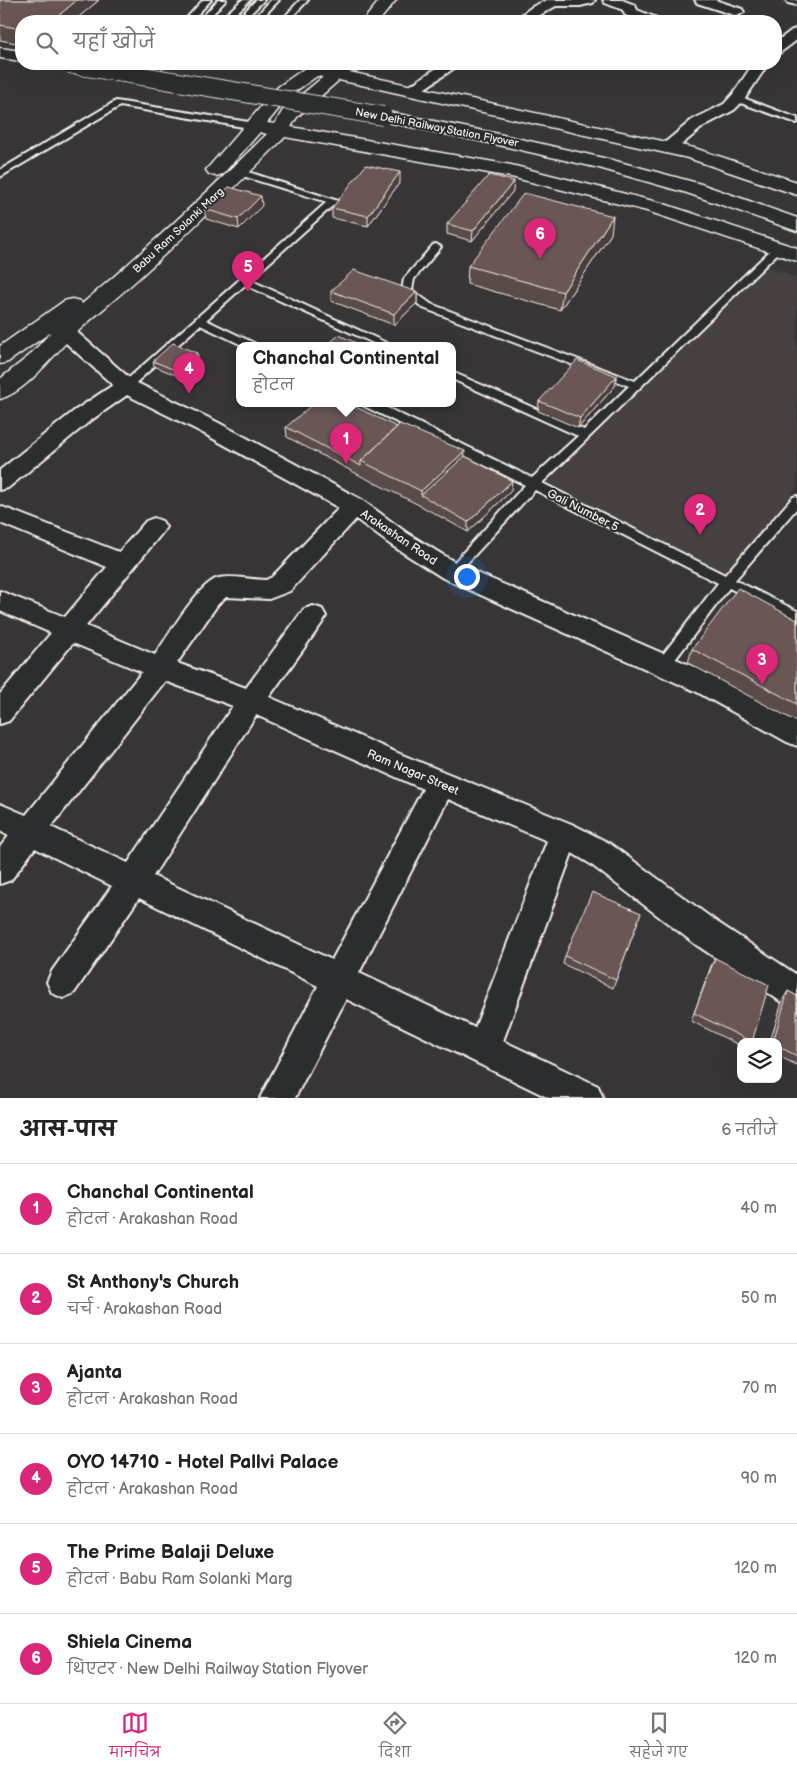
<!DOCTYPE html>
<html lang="hi">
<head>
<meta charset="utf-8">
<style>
  :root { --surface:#fff; --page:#f6f6f6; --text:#222; --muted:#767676; --line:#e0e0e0; --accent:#db2777 }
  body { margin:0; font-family:"Balsamiq Sans","Playpen Sans Deva",sans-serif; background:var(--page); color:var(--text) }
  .controls { position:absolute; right:15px; bottom:15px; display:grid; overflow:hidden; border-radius:10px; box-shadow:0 5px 20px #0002 }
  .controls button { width:45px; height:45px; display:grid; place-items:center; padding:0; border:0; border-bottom:1px solid var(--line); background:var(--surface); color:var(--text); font:25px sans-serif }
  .you { position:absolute; left:466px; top:576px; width:18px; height:18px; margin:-12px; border:4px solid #fff; border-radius:50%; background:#1a73e8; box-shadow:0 0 0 8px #1a73e833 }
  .badge { display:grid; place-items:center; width:32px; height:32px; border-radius:50%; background:var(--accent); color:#fff; font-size:16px; font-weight:700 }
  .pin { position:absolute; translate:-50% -41px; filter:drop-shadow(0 1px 2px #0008) }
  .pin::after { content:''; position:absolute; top:26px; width:18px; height:15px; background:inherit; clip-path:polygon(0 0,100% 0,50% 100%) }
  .popup { position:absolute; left:236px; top:342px; width:220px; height:65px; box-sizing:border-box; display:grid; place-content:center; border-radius:10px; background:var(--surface); filter:drop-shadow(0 1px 4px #0005); font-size:16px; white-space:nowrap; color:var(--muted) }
  .popup b { font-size:19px; color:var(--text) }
  .popup::after { content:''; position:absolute; left:50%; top:100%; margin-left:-10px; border:10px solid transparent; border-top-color:var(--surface) }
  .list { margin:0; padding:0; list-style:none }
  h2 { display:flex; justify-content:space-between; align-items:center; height:65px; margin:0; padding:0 20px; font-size:21px }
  h2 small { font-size:16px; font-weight:400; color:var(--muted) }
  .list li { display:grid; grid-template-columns:32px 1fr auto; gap:15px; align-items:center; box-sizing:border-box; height:90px; padding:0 20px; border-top:1px solid var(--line) }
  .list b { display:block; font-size:19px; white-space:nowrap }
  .list p { margin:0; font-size:16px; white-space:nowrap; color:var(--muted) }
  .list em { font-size:16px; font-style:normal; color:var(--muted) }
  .icon { flex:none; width:28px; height:28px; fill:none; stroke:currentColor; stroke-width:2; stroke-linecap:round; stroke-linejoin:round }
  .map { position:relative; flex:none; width:797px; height:1098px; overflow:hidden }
  .search { position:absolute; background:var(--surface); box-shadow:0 5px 20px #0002; left:15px; right:15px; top:15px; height:55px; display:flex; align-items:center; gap:12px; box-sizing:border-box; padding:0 18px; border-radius:20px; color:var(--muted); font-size:19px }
  .sheet { height:605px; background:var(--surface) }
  nav { display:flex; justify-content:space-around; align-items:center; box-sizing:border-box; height:70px; border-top:1px solid var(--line); background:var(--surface); font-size:14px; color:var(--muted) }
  nav a { display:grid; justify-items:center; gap:2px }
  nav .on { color:var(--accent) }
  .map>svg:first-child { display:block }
  .built { fill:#463f3f }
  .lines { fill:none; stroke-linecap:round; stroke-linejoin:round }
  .lane-casing { stroke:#f4f1e8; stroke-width:4 }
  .street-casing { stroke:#f4f1e8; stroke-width:4 }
  .secondary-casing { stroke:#f4f1e8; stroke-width:3 }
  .lane { fill:#2a2d2e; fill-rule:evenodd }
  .street { fill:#2a2d2e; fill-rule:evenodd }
  .secondary { fill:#2a2d2e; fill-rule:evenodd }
  .secondary-bridge-casing { stroke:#f4f1e8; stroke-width:20; stroke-linecap:butt }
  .secondary-bridge { stroke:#2a2d2e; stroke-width:18 }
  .wall { fill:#5a4b49; stroke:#f4f1e8 }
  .shaded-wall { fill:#4a3d3c; stroke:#f4f1e8 }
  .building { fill:#695755; stroke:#f4f1e8 }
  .labels { text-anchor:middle; stroke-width:4; stroke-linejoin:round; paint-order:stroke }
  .far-street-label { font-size:11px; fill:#f4f1e8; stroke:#2a2d2e }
  .street-label { font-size:12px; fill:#f4f1e8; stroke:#2a2d2e }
</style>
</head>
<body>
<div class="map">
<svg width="797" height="1098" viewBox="0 0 797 1098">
  <rect width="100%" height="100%" fill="#373536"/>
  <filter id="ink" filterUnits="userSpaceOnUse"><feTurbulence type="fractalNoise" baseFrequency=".02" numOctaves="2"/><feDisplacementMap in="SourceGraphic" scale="10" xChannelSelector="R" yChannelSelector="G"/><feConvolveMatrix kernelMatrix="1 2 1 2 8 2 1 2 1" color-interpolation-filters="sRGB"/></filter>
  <g filter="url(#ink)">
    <path class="built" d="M762,264L797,278V487L724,579L541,482L620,410Z"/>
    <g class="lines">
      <g class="lane-casing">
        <path id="lane" d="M203,0H211L191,21H184Z
          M218,0H226L206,21H199Z
          M242,0H250L230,19V21H224L223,17Z
          M256,0H264L243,21H236Z
          M271,0H279L259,21H252Z
          M300,0H308L288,21H281Z
          M735,97H741L797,118V123L735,101Z
          M116,101L255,123L259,126L255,129L120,106L0,177V170Z
          M239,169L338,201L250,280L391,345H378L245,285L206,320L254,343L255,345H242L200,325L130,388H122L121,386L122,384L327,202L236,174L235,172Z
          M436,244L441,247L414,279L412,290L431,304L635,381L775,246H781V250L542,483L725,575L793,497L797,496V508L735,580L797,611V622L729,588L668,669L663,671L658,669L656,665L658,661L718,583L535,490L456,575H448L446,572L448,569L525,485L364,406L363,403H377L532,478L578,436L452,379V372L584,430L629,386L423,308L402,291L404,279L433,245Z"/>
      </g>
      <g class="street-casing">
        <path id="street" d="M547,0H595L593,3L580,6H556L529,21H513L532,7Z
          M603,0H622L635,5L637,10L657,18L659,21H641L625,15L623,10L605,3Z
          M695,0H715L742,9L744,12L737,16L697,3Z
          M786,0H797V5L788,3Z
          M797,29V40L781,52L776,53V42L792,30Z
          M443,64H460L418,93H408L405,90L408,87Z
          M753,64H768L744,100L734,110L704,126L674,151H662L660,148L662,145L692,120L724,104L733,94Z
          M47,317L71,327L133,381L217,422L362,500L407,533L461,566L715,676L797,721V746L787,742L697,692L443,578L391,545L356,519L290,591L269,599L226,597L218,604L177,663L246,688L304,609L313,606L322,609L326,616L322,623L269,697L400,754L574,825L609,843L717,922L797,975V1010L786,1005L695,944L589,863L572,853L503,1041L598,1086L603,1098H549L346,999L295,1098H260L318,986L139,898L74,993L63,998L52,993L47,982L52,971L112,886L35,848L11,880L0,884V847L9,836L0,831V804L26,815L142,672L73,643L9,721L0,724V694L51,633L0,611V591L65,617L107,567L0,523V506L119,552L146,521L154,518L162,521L166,527L162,533L86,626L155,655C168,637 199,582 219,578C233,575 252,580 266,580L272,577L339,508L201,432L127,395L90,421L8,488L0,490V470L74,411L113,385L57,335L40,327L37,323L40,319ZM165,681L233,706L128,863L51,827ZM256,715L423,789L332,960L153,876ZM448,799L547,841L475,1028L359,973Z"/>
      </g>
      <g class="secondary-casing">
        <path id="secondary" d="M380,0H396L379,21H363Z
          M0,48L21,51V61L0,58Z
          M311,64H330L328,68L333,69L338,64H353L355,66L349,72L694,148L797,182V195L688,158L339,80L297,117L291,127L511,165L661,203L797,248V261L647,211L511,177L285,137C237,185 190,232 140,277C118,297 95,315 74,335C53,354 28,391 0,399V379L29,356L51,332L8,362L0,364V346L64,301L72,299L80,301L82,304C146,250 207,193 267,134L260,132L223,174L216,176L209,174L206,170L278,87ZM317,76L323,77L283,110L275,124L267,123L290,95Z
          M383,111L494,133L612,160L701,184L797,218V231L687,193L599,168L494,144L377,120L374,116L377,112Z"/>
      </g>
      <use href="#lane" class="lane"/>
      <use href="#street" class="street"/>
      <use href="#secondary" class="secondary"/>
      <g class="secondary-bridge-casing">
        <path id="secondary-bridge" d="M69,64L383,116"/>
      </g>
      <use href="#secondary-bridge" class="secondary-bridge"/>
    </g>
    <path class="wall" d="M0,0H99L74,21H21V44L0,40Z
      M400,182L368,226L332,218V208Z
      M513,191L472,241L447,234V224Z
      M262,206L239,229L206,219L204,209Z
      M611,234L560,310L467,284L468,266Z
      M331,291L417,292V303L394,325L331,301Z
      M198,358L178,376L154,366L153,361Z
      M615,386L578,428L538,411L539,401Z
      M286,427H397L464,456L511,491L468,532L421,506L361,476L287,437Z
      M797,620V722L688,663L692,649Z
      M641,913L613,988L563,964L565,956Z
      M715,958L752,1042H741V1046L691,1021L711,966Z
      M788,991L797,996V1065L778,1056V1042H770L783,999Z"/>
    <path class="shaded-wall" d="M77,0H99L74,21H52Z
      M400,172V182L368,226V216Z
      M514,181L513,191L472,241L473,231Z
      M261,196L262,206L239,229L238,219Z
      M613,216L611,234L560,310L563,292Z
      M417,292V303L394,325V314Z
      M197,353L198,358L178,376L177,371Z
      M617,376L615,386L578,428L580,418Z
      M465,451L464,466L421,495V491Z
      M512,481L511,491L468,532V522Z"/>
    <path class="building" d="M0,0H77L52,21H21V29L0,25Z
      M313,18L324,21H309Z
      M366,165L400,172L368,216L332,208Z
      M489,175L514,181L473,231L447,224Z
      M229,187L261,196L238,219L204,209Z
      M524,193L613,216L563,292L468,266Z
      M354,270L417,292L394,314L331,291Z
      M339,335L361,345H327Z
      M173,343L197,353L177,371L153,361Z
      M577,360L617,376L580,418L539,401Z
      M314,403H345L356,407L397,427L361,461V466L286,427Z
      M400,424L465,451L421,491L361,461Z
      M465,456L512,481L468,522L421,495Z
      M738,588L797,620V704L692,649Z
      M592,892L641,913L616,980L565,956Z
      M715,958L769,985L752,1042L694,1013Z
      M788,991L797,996V1056L778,1046V1042H773Z"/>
  </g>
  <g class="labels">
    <g class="far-street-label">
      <text transform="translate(437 127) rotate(11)" y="4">New Delhi Railway Station Flyover</text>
      <text transform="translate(178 230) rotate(-43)" y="4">Babu Ram Solanki Marg</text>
    </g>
    <g class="street-label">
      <text transform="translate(583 510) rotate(27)" y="4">Gali Number 5</text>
      <text transform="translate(399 537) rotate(34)" y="4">Arakashan Road</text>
      <text transform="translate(413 772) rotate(23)" y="4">Ram Nagar Street</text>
    </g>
  </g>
</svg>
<div class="controls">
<button><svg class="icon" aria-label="layers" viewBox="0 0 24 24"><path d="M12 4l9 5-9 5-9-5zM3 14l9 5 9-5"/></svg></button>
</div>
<div class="you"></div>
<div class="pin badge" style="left:346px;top:464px">1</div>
<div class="popup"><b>Chanchal Continental</b>होटल</div>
<div class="pin badge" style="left:700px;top:535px">2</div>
<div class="pin badge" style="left:762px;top:685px">3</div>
<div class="pin badge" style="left:189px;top:394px">4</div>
<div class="pin badge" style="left:248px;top:292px">5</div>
<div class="pin badge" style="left:540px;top:259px">6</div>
<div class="search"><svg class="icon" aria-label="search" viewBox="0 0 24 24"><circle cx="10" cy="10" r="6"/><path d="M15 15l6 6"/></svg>यहाँ खोजें</div>
</div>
<section class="sheet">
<h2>आस-पास<small>6 नतीजे</small></h2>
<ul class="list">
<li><span class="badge">1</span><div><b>Chanchal Continental</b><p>होटल · Arakashan Road</p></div><em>40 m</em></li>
<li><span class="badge">2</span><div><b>St Anthony's Church</b><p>चर्च · Arakashan Road</p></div><em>50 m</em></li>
<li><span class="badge">3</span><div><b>Ajanta</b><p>होटल · Arakashan Road</p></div><em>70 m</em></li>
<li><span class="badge">4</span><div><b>OYO 14710 - Hotel Pallvi Palace</b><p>होटल · Arakashan Road</p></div><em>90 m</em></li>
<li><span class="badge">5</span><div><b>The Prime Balaji Deluxe</b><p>होटल · Babu Ram Solanki Marg</p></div><em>120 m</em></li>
<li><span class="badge">6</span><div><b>Shiela Cinema</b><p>थिएटर · New Delhi Railway Station Flyover</p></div><em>120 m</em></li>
</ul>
</section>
<nav>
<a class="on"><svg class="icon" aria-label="map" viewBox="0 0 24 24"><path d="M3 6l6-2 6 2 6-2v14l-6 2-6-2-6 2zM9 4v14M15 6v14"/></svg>मानचित्र</a>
<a><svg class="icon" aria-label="directions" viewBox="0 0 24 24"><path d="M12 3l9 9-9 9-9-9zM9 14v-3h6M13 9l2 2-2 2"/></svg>दिशा</a>
<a><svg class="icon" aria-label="saved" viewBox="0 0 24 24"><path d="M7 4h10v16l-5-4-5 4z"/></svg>सहेजे गए</a>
</nav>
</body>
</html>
